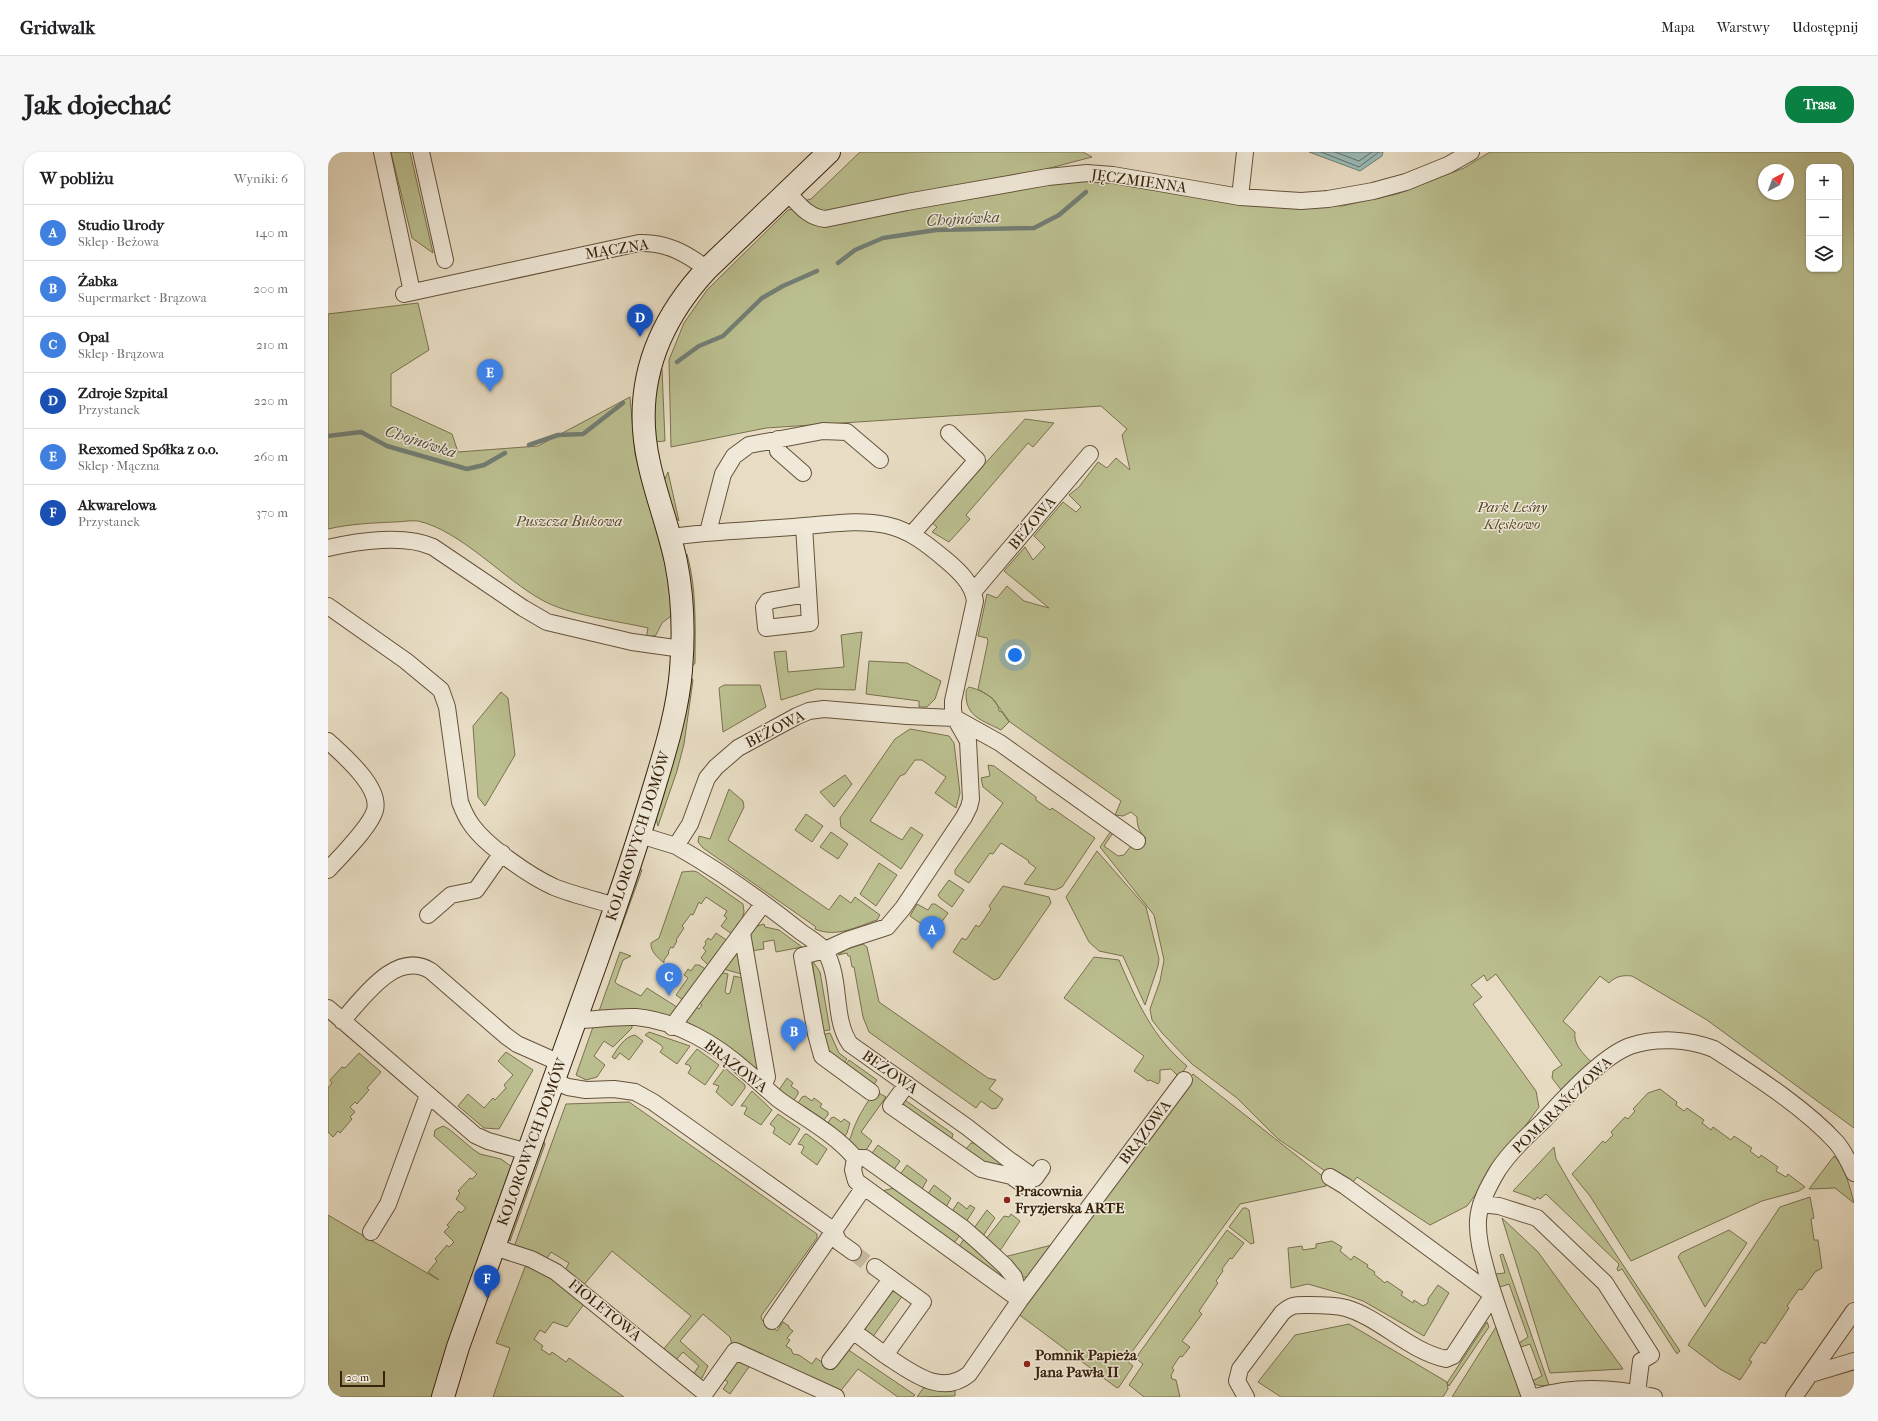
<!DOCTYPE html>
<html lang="pl">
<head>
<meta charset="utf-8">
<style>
  :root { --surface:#fff; --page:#f6f6f6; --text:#202124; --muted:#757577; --line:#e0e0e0; --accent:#0b8043 }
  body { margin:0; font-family:"IM FELL French Canon",serif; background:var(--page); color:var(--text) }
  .controls { position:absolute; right:12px; top:12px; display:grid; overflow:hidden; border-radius:8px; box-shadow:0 1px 3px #0004 }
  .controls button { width:36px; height:36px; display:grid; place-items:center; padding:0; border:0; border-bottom:1px solid var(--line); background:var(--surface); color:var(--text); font:20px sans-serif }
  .compass { position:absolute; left:1430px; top:12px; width:36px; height:36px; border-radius:50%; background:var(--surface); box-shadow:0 1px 3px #0004; rotate:41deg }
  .scale { position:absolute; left:12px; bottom:10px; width:45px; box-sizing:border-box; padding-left:4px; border:2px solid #39230c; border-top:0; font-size:11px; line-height:14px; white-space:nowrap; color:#39230c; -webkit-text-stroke:3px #f0e9d9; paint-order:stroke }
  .you { position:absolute; left:687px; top:503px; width:14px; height:14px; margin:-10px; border:3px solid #fff; border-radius:50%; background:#1a73e8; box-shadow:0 0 0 6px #1a73e833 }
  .badge { display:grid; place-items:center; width:26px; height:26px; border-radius:50%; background:var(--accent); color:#fff; font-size:13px; font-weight:700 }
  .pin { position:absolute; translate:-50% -33px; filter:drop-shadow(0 1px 2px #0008) }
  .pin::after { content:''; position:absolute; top:21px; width:14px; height:12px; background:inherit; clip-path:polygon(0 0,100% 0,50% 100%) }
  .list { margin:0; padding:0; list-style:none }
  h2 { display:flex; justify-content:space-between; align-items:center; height:52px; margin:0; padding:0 16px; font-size:17px }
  h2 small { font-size:13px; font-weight:400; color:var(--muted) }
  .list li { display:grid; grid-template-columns:26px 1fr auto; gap:12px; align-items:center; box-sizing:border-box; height:56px; padding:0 16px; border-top:1px solid var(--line) }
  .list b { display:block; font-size:15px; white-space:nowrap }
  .list p { margin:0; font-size:13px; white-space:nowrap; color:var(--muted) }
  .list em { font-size:13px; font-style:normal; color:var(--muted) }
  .icon { flex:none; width:22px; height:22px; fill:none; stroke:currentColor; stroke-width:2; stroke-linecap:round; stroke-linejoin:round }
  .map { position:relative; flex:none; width:1526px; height:1245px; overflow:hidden; border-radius:16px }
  header { display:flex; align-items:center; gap:24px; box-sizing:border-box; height:56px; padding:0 20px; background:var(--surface); border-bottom:1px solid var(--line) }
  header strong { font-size:19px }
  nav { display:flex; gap:22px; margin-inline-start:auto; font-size:14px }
  .intro { display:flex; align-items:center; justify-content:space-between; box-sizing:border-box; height:96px; padding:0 24px }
  h1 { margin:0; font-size:28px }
  .button { padding:10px 18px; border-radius:16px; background:var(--accent); color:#fff; font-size:14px; font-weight:700 }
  main { display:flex; gap:24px; padding:0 24px }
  aside { flex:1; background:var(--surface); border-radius:16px; box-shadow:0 1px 3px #0004 }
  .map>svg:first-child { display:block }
  .green { fill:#bbbf90; stroke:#7a714e; fill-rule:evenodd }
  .water { fill:#98bbba; stroke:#727e74 }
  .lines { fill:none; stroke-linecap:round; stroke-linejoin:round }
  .shore { stroke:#686f63; stroke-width:1 }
  .stream { stroke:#727e74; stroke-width:4.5 }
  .street-tunnel { stroke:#c5b89f; stroke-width:16; stroke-dasharray:16 8; stroke-linecap:butt }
  .street-casing { stroke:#65523a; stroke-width:18 }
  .secondary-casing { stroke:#39230c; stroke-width:24 }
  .street { stroke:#f0e9d9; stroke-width:16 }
  .secondary { stroke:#f0e9d9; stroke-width:22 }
  .poi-dot { fill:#8f2418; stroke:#f0e9d9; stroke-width:1.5 }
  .labels { text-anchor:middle; stroke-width:3; stroke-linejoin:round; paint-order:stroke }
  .street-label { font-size:15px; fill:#39230c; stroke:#f0e9d9 }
  .park-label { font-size:15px; font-style:italic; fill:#5a4a2d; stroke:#f0e9d9 }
  .poi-label { font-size:15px; font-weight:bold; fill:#39230c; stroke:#f0e9d9; text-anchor:start }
  .water-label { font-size:16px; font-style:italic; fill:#565140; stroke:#f0e9d9 }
</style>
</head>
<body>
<header>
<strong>Gridwalk</strong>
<nav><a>Mapa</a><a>Warstwy</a><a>Udostępnij</a></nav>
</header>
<div class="intro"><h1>Jak dojechać</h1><a class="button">Trasa</a></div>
<main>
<aside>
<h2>W pobliżu<small>Wyniki: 6</small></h2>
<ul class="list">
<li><span class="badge" style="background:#3f7fe0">A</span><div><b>Studio Urody</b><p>Sklep · Beżowa</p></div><em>140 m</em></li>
<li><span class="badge" style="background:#3f7fe0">B</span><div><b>Żabka</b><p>Supermarket · Brązowa</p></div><em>200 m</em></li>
<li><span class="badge" style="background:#3f7fe0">C</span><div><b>Opal</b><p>Sklep · Brązowa</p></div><em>210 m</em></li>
<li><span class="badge" style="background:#1a4fb4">D</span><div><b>Zdroje Szpital</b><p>Przystanek</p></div><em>220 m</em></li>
<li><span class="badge" style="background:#3f7fe0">E</span><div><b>Rexomed Spółka z o.o.</b><p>Sklep · Mączna</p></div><em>260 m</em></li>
<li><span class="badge" style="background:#1a4fb4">F</span><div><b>Akwarelowa</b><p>Przystanek</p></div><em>370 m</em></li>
</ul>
</aside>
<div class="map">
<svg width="1526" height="1245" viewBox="0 0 1526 1245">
  <rect width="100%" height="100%" fill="#e8ddc4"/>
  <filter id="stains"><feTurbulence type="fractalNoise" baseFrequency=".005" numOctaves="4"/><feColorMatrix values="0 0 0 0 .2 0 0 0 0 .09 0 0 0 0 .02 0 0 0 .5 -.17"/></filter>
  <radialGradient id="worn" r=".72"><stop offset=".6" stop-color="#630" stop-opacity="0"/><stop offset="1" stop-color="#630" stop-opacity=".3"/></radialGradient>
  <path class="green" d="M63,0H82L105,101L84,86Z
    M532,0H755L764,5L657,33L494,61L484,55L479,48L483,47Z
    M1162,0H1526V976L1379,868L1304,824C1295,823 1288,824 1281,831L1272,824L1235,869L1247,880C1245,894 1258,904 1267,914L1237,943L1224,926L1225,919L1234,913L1168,822L1159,829L1156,823L1143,833L1154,845L1145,852L1208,939L1211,955L1139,1054L1102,1073L1029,1025L1022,1034L1000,1021L950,987L909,946L864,912L834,881L824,868L822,857L832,829L836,808L826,763L772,695L783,679L785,681L776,694L790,704L796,703L803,694L811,697L818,686C811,680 809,674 809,665L803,660L795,664L787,663L793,649L682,570L664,546L650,537L660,489L659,486L650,484L659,442L669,446L679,434L696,449L721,456L676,419L697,395L705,408L717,395L706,384L735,350L748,360L753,355L741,343L751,335L770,310L779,316L788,306L802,318L794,283L799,277L773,254L438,276L343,295L341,208L356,171L379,138L460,58L464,57L472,62L478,68L731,28L778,27L981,53L1014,54L1069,42L1136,16ZM1481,15H1511V117H1481ZM1436,18H1460V42H1436Z
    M90,151L101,198L63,222V254L124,282L130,300L210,294L302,245L307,302L337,411L343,444V464L334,471L328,483L318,486L320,476C290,469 240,463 214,448C177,428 132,378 90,369C83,368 74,370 66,370C43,371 22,372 0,377V162Z
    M331,215L334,217L337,289L326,290V242Z
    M697,267L726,271L705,295L700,291L638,363L642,367L621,390L604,380L609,375L604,371Z
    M340,320L351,369L343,360L336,329Z
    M359,402C369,438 367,475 367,511L364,515L357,404Z
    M534,480L527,538L488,537L453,548L446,500L458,499L460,520L516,515L513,483Z
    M541,509L579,511L613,529L607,547L599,555H591V549L538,542Z
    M363,525L365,528L356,592L349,619L330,674L328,666Z
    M396,533H432L438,555L395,580L391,536Z
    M641,535C653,538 670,546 671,559L674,560L681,570L673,578C656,569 638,565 638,543C638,539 638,537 641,535Z
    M173,540L180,546L187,603L157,654L150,645L145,574Z
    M582,577L621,584L626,591L632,641L628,656L607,641L618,625L594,608H587L577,622L572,624L542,669L574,688L583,675L595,683L573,717L513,675L512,666L567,587Z
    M660,613L666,614L708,645V648L722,658L724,656L767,686L734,735L727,738L696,732L708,716L700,710L701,709L673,691L665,702L662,701L641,731L627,722V718L675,651L655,635L653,626L662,624Z
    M517,623L524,632L506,655L492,640Z
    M401,637L415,649L416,655L400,688L501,758L512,743L523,751L527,745L552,763L549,768C528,775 508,786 487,777L488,775L375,696L370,690L371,684L382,687Z
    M478,662L495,674L484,690L467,678Z
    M503,680L520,692L510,707L492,695Z
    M769,699L818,755L831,807L830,814L817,853L795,804L771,799L761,790L738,745Z
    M551,711L569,723L548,754L532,742Z
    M310,715L314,718L289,787L287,786Z
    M365,719L369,720L415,752L416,760L413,771H410L404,782L394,775L393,774L399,766L396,764L399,759L378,745L373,752L371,750L365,763L363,762L354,774L356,776L348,788L349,789L345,796L343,795L340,800L341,801L336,808V811C330,806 322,799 323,791L331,786L354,720Z
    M621,728L636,738L624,755L612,746L610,743Z
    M675,734L721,745L723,751L671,826L666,828L625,800L634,786L638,788L648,773L651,775L663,757L661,754Z
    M589,752L600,758L604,752H607L620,761L613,771L609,768L606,771L600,767L597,771H592L582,764Z
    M436,772L437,775L451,778L474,795L448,800L446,788L435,790L436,797L423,799L422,780L429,774Z
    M388,781L400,789L381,814L373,806L378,799L375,796L378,792L377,790L380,786L383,788Z
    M535,792L539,795L551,850L660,926L668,928L661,937L675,947L669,956L664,957L653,949L648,956L541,880L535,865L526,815H524L522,804H520L519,801L510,803L519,797Z
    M409,793L417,823L392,816Z
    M292,800L303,804L295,808L287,830L289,832L313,844L319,836L352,857L346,864L270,862Z
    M766,805L791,808C808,848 825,886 859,914L851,925L843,917L832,918V929L830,932L822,928L820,929L806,919L816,904L736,846Z
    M484,808L492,820L502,878L494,879Z
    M367,813H371L379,818L355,848L348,843L360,826L356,823L360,817L363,819Z
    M390,820L400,822L397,840L399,842L402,841L406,824L418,827L431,921L355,869L366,853L371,857L374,853L369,849Z
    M291,873H304V876L285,895L276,889L266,904L277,913L269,925L258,928L248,923L265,875Z
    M321,880L362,894L349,912L332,900L335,896L333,893L317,883Z
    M502,881L511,901L519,907L515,913L500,901L494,883Z
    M307,883L315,889L301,908L292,901L287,907L284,905C289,897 297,884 307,883Z
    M369,897L391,913L377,933L360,921L363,916L361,913L357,912Z
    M178,900L205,918L171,977L156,976L130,954L140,942L156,956L165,946L167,948L178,936L176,933L185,923L170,909Z
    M31,901L53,920L39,936L41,938L29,952L27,950L22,955L27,960L22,965L24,967L12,981L10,979L5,985L0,980V936L4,931L2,928L14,915L17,916Z
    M521,908L549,928L545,934L517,914Z
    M397,916L417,933V936L404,954L388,940L391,934L385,932Z
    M865,922L997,1026L998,1034L912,1052L798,1208L805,1214L791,1235L789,1236L689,1161Z
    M459,926L465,931L463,934L470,939V942L464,951L451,938Z
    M1332,937L1349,950L1348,953L1356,959L1359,956L1376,968L1374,971L1383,978L1385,975L1403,988L1406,984L1424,996L1422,999L1431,1006L1433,1003L1450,1015L1448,1019L1458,1025L1460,1022L1477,1035L1471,1039L1434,1049L1303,1109L1262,1044L1244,1022L1275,989L1277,991L1285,983L1283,980L1297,965L1300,967L1307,959L1305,957L1320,941Z
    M424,939L444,958L433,973L416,962L419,956L417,954H413Z
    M547,939L558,945L533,980L544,989L537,1000L523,994L519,991C524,985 524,979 527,973C532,961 540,949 547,939Z
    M477,944L484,949L486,946L494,952L492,955L500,960V963L492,972L468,954L474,945Z
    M574,946L625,982L624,986L621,985L576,954L573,949Z
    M301,950L489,1082V1086L433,1164L434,1168L449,1179L455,1170L461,1174V1176L465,1179L459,1186L462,1188L458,1194L463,1197L465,1202L471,1203L484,1212L488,1206L505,1218L519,1197L587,1243L585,1245H570L530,1217L511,1241L404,1193L402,1185L375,1162L352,1189L380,1214L374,1226L370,1227L364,1224L371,1214L355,1200L347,1209L334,1199L363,1164L284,1099L255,1134L236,1120L241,1111L223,1100L217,1109L186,1095L238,952Z
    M450,962L472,977L462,993L445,981L447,976L442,972Z
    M506,965L513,970L516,967L522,971L519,981L514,988L497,976L503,966Z
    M115,974L121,977L146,998L152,1002L173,1007L184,1015L107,1245H0V1063L111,1128L100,1120L109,1109L107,1107L119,1093L121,1095L126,1090L116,1080L121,1075L119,1073L131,1059L133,1061L138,1056L128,1047L132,1041L130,1039L142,1026L144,1027L149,1022L106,984L107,978Z
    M477,982H479L499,997L489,1013L473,1001L476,995L474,993L470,992Z
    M215,988L217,992L182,1089L180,1086Z
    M643,991H648L682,1015C663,1017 652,1009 638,997Z
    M550,993L572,1009L565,1019L542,1004Z
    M1226,995L1228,1007L1250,1045L1352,1199L1349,1202L1294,1117L1290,1119L1289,1117L1291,1112L1218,1042L1212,1047L1209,1045L1207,1048L1202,1045L1185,1039Z
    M1506,1004C1517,1014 1522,1036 1526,1051L1507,1036L1481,1037Z
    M579,1013L599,1028L593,1039L571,1024Z
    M606,1033L623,1046L617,1057L599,1043Z
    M570,1035L634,1081L625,1092L554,1039Z
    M1482,1045L1486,1066L1483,1067L1486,1088H1490L1494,1116L1487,1120L1474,1138L1471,1137L1459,1154L1461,1156L1437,1192L1433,1190L1421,1208L1424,1210L1412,1228L1392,1217L1360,1193L1452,1055Z
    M630,1050L639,1057L642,1053L647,1056L638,1070L623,1061Z
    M915,1056H918L921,1058L926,1091L923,1092L901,1075Z
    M659,1058L667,1066L655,1084L646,1076Z
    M683,1062L692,1069L671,1100L658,1087L676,1064L681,1065Z
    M1174,1066L1210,1100L1295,1217L1222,1221Z
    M899,1078L916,1091L904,1107L902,1106L894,1117L895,1119L888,1129L890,1131L871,1159L874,1162L854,1189L862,1195L854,1205L852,1204L844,1216L846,1218L843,1223L844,1227L848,1228L852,1245H816L801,1233L815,1212L810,1208V1203Z
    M1401,1078L1419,1091L1377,1155L1350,1105L1353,1101Z
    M638,1084L684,1130L682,1132L630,1096Z
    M1004,1089L1014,1095L1012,1099L1023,1108L1026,1104L1040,1113L1039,1115L1047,1120L1046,1122L1057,1131L1059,1129L1075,1140L1073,1143L1085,1151L1086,1148L1095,1154L1100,1151V1147L1110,1133L1121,1141L1096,1184L1035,1149L1018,1143L980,1132L963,1136L960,1096L974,1094L975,1098L988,1096V1092Z
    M728,1092L700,1126L692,1124L676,1105Z
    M1175,1102L1221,1233C1215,1234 1208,1235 1204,1229L1214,1224L1202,1192L1193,1195L1191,1191L1200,1185L1181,1132L1172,1135L1166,1122L1177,1121L1172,1103Z
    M205,1114L223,1123L257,1151L239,1175L225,1170L217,1181L212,1178L206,1187L215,1194L213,1197L222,1203L224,1200L238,1210L241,1206L296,1245H165L182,1196L168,1191L197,1115Z
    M567,1138L575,1143L544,1186L536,1178L565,1139Z
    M1159,1170L1161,1175L1121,1234L1119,1231Z
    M1021,1172L1119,1230L1120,1237L1115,1245H953L930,1230L967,1183Z
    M1168,1175L1194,1245H1124Z
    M406,1207L423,1212L402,1242L395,1237L400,1230L393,1225Z
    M596,1235L627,1238V1244L589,1245Z"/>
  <path class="water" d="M981,0H1055L1054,4L1032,19Z"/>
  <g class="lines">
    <path class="shore" d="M993,0L1031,15L1051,0
      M1007,0L1031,9L1044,0"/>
    <path class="stream" d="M510,111L527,98L555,86L608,78L706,76L731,63L758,40
      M349,210L371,194L395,184L434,146L455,134L489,119
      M0,284L33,280L59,294L139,317L156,313L177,301
      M201,293L230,283L255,282L295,251"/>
    <path class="street-tunnel" d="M525,1100L544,1115H547"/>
    <g class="street-casing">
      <path id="street" d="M54,0L84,140
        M93,0L117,108
        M459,40C471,52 479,65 497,67L579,50L720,25L759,21L785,23L912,45L973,49L1000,47L1045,39L1078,30L1120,13L1143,0
        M912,45L917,0
        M76,142L311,91C338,90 358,101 379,117
        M450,287V299L475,321
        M476,374L482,471L438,476L436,455L440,449L479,442
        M380,380L395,322L406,304L421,293L495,279L519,280L552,308
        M584,382L649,308L621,281
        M342,385C387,379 431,378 476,374C503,372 531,367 558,373C582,378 600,393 618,408C631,419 645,432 647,449L625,549V559L627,566L672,591L809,689
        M0,396C30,389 77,382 105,395L195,456L219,470L304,490L354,497
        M645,440L762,302
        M0,454L78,509L113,538L119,555L132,650C135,658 138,665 143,672C158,694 202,724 226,735C246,743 268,748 288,754
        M0,589C15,603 53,635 47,658C43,674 12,705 0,718
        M312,683L348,694L362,672L379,626L388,615L410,596L469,564L481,559L496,557L579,564L627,566L640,589L643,647L641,655L636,665L575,756L559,775L519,788L497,798L474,804L488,882L494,904L543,940
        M348,694C392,719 434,749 473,780C480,785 492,792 497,799C514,827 504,866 522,892L639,975L680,1007L707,1026L714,1016
        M100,763L123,743L148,738L174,701
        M414,781L439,925L435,934
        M0,856L147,983L160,989L200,1000
        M247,868C267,868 287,864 308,865C349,869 388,892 418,919C429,928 439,938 450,947C476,966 506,981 527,1006H537L635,1076L652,1091L677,1114L686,1125L692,1148
        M14,869C35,846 68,797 103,819L178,884L189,892L232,911
        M344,875L435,752
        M226,929L240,935L258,938L286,937L307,940L325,950L505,1078L511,1090L525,1100
        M579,932L563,954L653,1017L683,1024L699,1035
        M527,1006L525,1018L528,1029L692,1148
        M1153,1052L1171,1054L1209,1066L1277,1131L1323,1203L1313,1209L1309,1241
        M43,1080L60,1052L100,943
        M166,1095L203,1107L228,1120L377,1241L407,1199L508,1245
        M547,1115L595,1150L557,1203L525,1179L563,1127
        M444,1169L536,1035
        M557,1203C583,1220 613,1245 641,1222L692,1148L856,928
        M502,1209L525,1179
        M1483,1222L1526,1209
        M918,1245L909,1229L912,1217L954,1161C964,1152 968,1153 981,1153C993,1153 1006,1153 1018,1156C1052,1166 1081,1199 1118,1207L1125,1204L1165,1143L1017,1034L1002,1025
        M1202,1245C1188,1205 1172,1165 1160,1125C1155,1106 1149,1088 1150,1068C1151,1051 1161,1033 1170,1018C1182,1000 1199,984 1215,969C1237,946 1273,905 1302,894C1329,885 1360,887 1386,897C1425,923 1476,955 1508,990C1516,999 1521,1010 1526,1021
        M1208,1245C1248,1233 1286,1235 1326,1245
        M1466,1245L1526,1159"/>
    </g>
    <g class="secondary-casing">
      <path id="secondary" d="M115,1245L130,1195C177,1066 222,937 269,808C290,749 310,690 328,629C339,593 350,556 353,518C356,482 355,445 348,410C341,376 328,344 321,311C304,236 328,172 379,117L501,0"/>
    </g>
    <use href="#street" class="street"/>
    <use href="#secondary" class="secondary"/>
  </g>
  <g class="poi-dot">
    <circle cx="679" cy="1048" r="4"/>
    <circle cx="699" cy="1212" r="4"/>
  </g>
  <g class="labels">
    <g class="street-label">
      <text transform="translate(811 29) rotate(8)" y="5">JĘCZMIENNA</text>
      <text transform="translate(289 97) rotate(-9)" y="5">MĄCZNA</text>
      <text transform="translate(704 371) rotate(-50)" y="5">BEŻOWA</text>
      <text transform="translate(447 577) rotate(-27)" y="5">BEŻOWA</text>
      <text transform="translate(310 684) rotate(-72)" y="5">KOLOROWYCH DOMÓW</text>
      <text transform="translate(408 914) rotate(38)" y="5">BRĄZOWA</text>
      <text transform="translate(562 920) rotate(35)" y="5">BEŻOWA</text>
      <text transform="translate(1234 953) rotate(-44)" y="5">POMARAŃCZOWA</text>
      <text transform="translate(817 980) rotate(-53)" y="5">BRĄZOWA</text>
      <text transform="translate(204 990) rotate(-70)" y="5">KOLOROWYCH DOMÓW</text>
      <text transform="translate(277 1158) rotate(39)" y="5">FIOLETOWA</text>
    </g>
    <g class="park-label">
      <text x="1184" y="360">Park Leśny<tspan x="1184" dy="17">Klęskowo</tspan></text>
      <text x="241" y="374">Puszcza Bukowa</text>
    </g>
    <g class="poi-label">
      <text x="687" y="1044">Pracownia<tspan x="687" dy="17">Fryzjerska ARTE</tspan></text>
      <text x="707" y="1208">Pomnik Papieża<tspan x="707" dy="17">Jana Pawła II</tspan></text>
    </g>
    <g class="water-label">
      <text transform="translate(635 66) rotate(-3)" y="6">Chojnówka</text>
      <text transform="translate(93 289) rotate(18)" y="6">Chojnówka</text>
    </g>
  </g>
  <rect width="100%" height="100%" filter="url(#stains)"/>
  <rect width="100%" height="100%" fill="url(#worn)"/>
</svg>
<div class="controls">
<button>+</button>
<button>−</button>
<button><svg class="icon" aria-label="layers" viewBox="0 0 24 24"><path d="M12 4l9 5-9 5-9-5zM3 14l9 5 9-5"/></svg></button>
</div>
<svg class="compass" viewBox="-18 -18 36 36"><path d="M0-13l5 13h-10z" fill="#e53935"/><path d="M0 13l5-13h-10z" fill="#757577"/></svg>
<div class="scale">20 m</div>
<div class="you"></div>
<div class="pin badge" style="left:604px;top:797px;background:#3f7fe0">A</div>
<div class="pin badge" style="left:466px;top:899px;background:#3f7fe0">B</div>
<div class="pin badge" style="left:341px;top:844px;background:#3f7fe0">C</div>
<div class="pin badge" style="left:312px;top:185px;background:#1a4fb4">D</div>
<div class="pin badge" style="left:162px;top:240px;background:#3f7fe0">E</div>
<div class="pin badge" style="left:159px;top:1146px;background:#1a4fb4">F</div>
</div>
</main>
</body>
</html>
